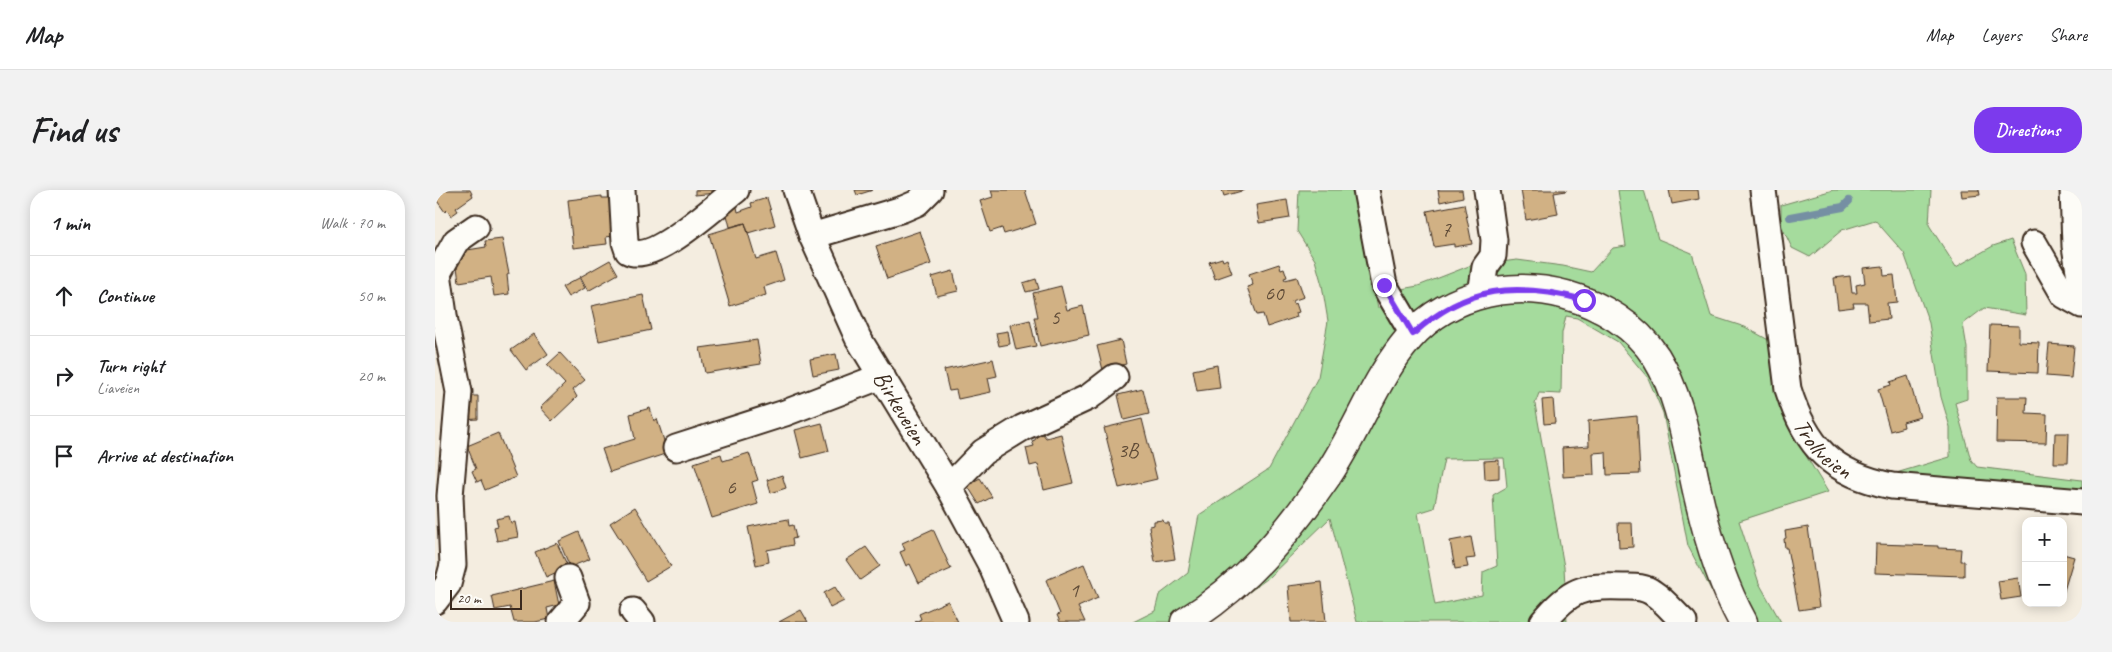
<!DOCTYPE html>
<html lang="en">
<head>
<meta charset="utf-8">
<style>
  :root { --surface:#fff; --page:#f2f2f2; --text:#202124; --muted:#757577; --line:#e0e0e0; --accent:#7c3aed }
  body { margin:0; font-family:Caveat,sans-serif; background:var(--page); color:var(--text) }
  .controls { position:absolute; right:15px; bottom:15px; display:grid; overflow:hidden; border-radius:10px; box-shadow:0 2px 12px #0003 }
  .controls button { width:45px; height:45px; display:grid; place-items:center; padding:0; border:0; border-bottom:1px solid var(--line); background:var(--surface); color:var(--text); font:25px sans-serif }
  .scale { position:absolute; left:15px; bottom:12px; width:72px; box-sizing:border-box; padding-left:5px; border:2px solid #3b2a1e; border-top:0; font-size:14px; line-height:18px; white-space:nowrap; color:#3b2a1e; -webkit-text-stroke:4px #fdfcf7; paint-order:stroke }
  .stop { position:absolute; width:15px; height:15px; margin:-11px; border:4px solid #7c3aed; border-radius:50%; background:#fff }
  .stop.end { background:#7c3aed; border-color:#fff; box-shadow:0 1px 5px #0008 }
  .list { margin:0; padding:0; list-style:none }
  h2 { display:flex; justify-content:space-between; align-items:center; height:65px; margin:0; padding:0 20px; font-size:21px }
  h2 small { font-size:16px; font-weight:400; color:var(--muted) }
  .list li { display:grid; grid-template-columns:32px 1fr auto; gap:15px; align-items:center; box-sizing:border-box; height:80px; padding:0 20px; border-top:1px solid var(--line) }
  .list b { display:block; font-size:19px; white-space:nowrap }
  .list p { margin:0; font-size:16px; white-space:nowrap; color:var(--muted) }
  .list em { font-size:16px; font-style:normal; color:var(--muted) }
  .icon { flex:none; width:28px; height:28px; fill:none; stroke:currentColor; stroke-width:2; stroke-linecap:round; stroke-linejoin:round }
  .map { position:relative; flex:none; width:1647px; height:432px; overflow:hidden; border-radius:20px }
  header { display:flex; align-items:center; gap:30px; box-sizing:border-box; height:70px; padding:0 25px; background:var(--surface); border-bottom:1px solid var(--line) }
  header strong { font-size:24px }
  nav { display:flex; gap:28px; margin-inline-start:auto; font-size:18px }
  .intro { display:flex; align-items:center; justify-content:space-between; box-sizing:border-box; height:120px; padding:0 30px }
  h1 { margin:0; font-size:35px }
  .button { padding:12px 22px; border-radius:20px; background:var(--accent); color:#fff; font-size:18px; font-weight:700 }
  main { display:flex; gap:30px; padding:0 30px }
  aside { flex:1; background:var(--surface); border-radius:20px; box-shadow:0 2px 12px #0003 }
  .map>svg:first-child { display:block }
  .green { fill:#a5db9d; stroke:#70825e; fill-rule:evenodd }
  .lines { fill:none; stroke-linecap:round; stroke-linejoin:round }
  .stream { stroke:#758fa3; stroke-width:8 }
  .building { fill:#d1b184; stroke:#3b2a1e }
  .minor-casing { stroke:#3b2a1e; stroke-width:29 }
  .major-casing { stroke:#3b2a1e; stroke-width:31 }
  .minor { stroke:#fdfcf7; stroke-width:25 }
  .major { stroke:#fdfcf7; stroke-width:28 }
  .route { stroke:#7c3aed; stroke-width:6 }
  .labels { text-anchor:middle; stroke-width:4; stroke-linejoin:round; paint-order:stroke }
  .number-label { font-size:21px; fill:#604c38 }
  .street-label { font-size:24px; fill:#3b2a1e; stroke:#fdfcf7 }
</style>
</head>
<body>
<header>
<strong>Map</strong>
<nav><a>Map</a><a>Layers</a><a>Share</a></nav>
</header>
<div class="intro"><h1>Find us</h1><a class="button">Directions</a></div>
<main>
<aside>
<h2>1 min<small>Walk · 70 m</small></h2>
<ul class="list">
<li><svg class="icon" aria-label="ahead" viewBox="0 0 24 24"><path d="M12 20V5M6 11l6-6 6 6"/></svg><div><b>Continue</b></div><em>50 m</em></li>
<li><svg class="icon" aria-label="right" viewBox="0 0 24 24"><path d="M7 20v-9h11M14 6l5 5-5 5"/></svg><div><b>Turn right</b><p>Liaveien</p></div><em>20 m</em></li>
<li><svg class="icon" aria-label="arrive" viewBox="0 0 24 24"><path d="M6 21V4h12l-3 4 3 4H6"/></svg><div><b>Arrive at destination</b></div></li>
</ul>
</aside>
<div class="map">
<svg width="1647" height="432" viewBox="0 0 1647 432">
  <rect width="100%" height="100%" fill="#f4ede0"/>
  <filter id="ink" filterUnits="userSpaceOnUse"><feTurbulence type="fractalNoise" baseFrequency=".02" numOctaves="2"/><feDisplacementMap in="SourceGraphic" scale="10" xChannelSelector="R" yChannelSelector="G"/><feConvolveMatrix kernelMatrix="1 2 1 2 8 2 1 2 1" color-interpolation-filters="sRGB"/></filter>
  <g filter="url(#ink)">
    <path class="green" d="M864,0H920L943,118L966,99L983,96L1034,76L1082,70L1128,76L1156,82L1178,58L1191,56L1183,0H1209L1223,49L1257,63L1276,126L1310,137L1339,153L1341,193L1362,251L1393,302L1304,331L1324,393L1346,432H1293L1253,356L1228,223L1213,188L1183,152L1142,128L1131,126L1127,143L1126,204L1104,203L1100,214L1129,377L1132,432H922L895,328L832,389L773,432H698L720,421L724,405L753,383L764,325L834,279L883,187L893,131L887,95L880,70L862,41ZM1069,268L1072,297L1058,305L1062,376L1048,382L1047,405L1000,415L983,323L999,318L1009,269Z
      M1398,0H1496L1494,35L1521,77L1558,56L1576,50L1590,84L1591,125L1549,118L1528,134L1532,158V209L1520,213L1536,270L1542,277L1647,290V320L1472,288L1461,283L1515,267V237L1506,207L1494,133L1469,63L1440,30L1407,40L1375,67L1357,58L1346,35V15Z"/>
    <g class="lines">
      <path class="stream" d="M1355,27L1408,17L1414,11"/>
    </g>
    <path class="building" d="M0,0H35L38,6L21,18L23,21L16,26L12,20L10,22L0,8Z
      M260,0H281L282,3L260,5Z
      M420,0H438L422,5Z
      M556,0H590L601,34L569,44L567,38L555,42L545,11L558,7Z
      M787,0H810L789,6Z
      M1003,0H1027L1028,7L1005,12Z
      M1086,0H1131V1L1119,3L1123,24L1091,30Z
      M1234,0H1263L1264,9L1237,14Z
      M1526,0H1544L1545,5L1527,7Z
      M167,6V8H174L175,22L178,24V46L171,47L172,54L138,58L133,10Z
      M332,8L340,35L313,43L310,33L295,37L291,21L302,17L303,22L317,17L316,13Z
      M852,10L855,28L824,33L821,15Z
      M1029,14L1037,54L1019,57V54L999,57L992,21Z
      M310,33L321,69L341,63L349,90L329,97L331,105L295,116L274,44Z
      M485,41L496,74L452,89L441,56Z
      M67,49L74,84L72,85L74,104L59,106L56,87L24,92L20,62L51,57L50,51Z
      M787,68L788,71L792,69L797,83L780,89L774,72Z
      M175,70L183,84L153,101L145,87Z
      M844,74L846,79L849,78L852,87L849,88L850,90L862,87L869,107L857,111L858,114L861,113L864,122L861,123L862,127L832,137L828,124L822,125L812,97L818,95L814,84Z
      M1448,76L1449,86L1459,85L1462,112L1452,113L1454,129L1434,131L1432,113H1418L1419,117L1403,119L1399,88L1415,86L1417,103H1422L1421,95L1430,93L1428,78Z
      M518,81L523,101L502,106L497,87Z
      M144,88L150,98L133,107L127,97Z
      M601,89L604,99L591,102L588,93Z
      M626,96L632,120L648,116L654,145L605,156L599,127H603L598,103Z
      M208,105L216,140L164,151L156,116Z
      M595,130L601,156L581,160L575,135Z
      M1555,135L1584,136V152L1604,153L1603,183L1553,181Z
      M573,141L575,154L564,156L561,143Z
      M99,144L113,164L91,180L76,160Z
      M322,150L326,174L270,183L265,158Z
      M686,150L691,174L668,180L662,156Z
      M1614,154L1639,156L1636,188L1611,186Z
      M125,163L150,190L138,200L142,207L117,231L105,218L130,194L112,175Z
      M401,164L404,180L378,185L375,169Z
      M558,169L562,186L553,188L556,202L523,209L521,200L514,201L509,180Z
      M782,175L785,198L762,201L758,180Z
      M1473,186L1485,227L1468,232L1469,237L1455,241L1443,199L1456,195L1455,192Z
      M708,199L714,224L689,230L683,205Z
      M27,206H43V229L27,230Z
      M1562,207H1592L1591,223L1612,224L1611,253L1561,252Z
      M1118,209L1120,233L1109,234L1107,210Z
      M215,218L219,231L222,229L233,263L175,282L167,259L200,249L195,224Z
      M1202,226L1205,284L1172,285L1171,262L1158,263L1159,285L1128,287L1127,258L1154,256L1153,231Z
      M707,229L722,289L684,298L669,238Z
      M387,233L394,261L367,268L360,240Z
      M63,243L81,287L50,300L46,290L42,292L37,281L41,279L32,256Z
      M1620,243H1634L1633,273H1619Z
      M608,244L611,248L626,244L638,293L609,300L603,274L595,276L591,258L599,256L597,251L600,250L602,246Z
      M314,263L323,290L317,292L323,314L277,328L259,273L286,264L288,271Z
      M1064,270V288L1050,289L1049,271Z
      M347,285L351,298L336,303L332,290Z
      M545,288L557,307L544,314L532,295Z
      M200,317L236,376L211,391L175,333Z
      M74,326L76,333L80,332L83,347L62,351L59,337L63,336L61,329Z
      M353,329L354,336L358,335L361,348L357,349L358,355L332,360L334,372L321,375L313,337Z
      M728,330L729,333H734L740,369L720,372L714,336L719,335V331Z
      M1183,333H1197L1198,357L1184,358Z
      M1373,337L1384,417L1364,420L1352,358H1350L1349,349L1351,348L1350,341Z
      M498,339L516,379L484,393L475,374L471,376L465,362L470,360L467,353Z
      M144,342L155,369L135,377L124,351Z
      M1036,347L1040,368L1031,369L1033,377L1020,379L1015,351Z
      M122,353L133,377L111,387L100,362Z
      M1441,354L1503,356V358L1526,359L1525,371H1529V386L1440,383Z
      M431,357L445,376L425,390L411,370Z
      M1628,364L1639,367L1628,404Z
      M649,374L663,408L643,417L650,432H625L622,425L625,424L611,390Z
      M1583,388L1586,407L1566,410L1563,391Z
      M119,391L124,415L112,418L114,429L100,432H79L75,417L60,420L57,406Z
      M887,392L891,432H856L853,396Z
      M400,397L409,411L395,418L389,403Z
      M513,411L523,432H480L486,429L484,424Z
      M366,420L373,432H344Z"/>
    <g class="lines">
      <g class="minor-casing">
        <g id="minor">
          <path d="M187,0L190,52L193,61C218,75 280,16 301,0"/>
          <path id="s1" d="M361,0L377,46L423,148L514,297L556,375L581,432"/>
          <path d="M931,0L949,95L978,144"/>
          <path id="s2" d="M1328,0L1353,199C1371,257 1397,284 1457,296L1647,312"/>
          <path d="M1638,0L1640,56L1647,100"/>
          <path d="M377,46L468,19L482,13L495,0"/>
          <path d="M1599,53L1629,105L1647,115"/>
          <path d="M1046,104L1050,77L1058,66L1059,50L1052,0"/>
          <path d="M241,258L350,223L447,186"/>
          <path d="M514,297L548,262L587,238L654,207L680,187"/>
          <path d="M0,411L13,394L18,375L15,306L24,202L10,132L3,83L21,51L41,37"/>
          <path d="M198,421L207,432"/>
          <path d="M126,432L142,413L133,388"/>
          <path d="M1108,432C1134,400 1148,395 1188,397C1198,397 1209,396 1218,403C1229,410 1239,423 1249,432"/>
        </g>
      </g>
      <g class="major-casing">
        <path id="major" d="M750,432C811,394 852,344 892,286C920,245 937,196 967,157C1005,106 1071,89 1131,105C1166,115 1201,136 1221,167C1247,209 1252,258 1263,305C1273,349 1286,392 1308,432"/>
      </g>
      <use href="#minor" class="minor"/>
      <use href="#major" class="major"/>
    </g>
  </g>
  <g class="lines" filter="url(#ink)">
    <path class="route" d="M949,95L978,144C1032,95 1081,92 1149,110"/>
  </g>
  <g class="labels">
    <g class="number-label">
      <text x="1011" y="46">7</text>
      <text x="839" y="110">60</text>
      <text x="620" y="134">5</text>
      <text x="693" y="267">3B</text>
      <text x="296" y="304">6</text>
      <text x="639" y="407">1</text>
    </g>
    <g class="street-label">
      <text dy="8" stroke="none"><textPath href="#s1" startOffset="242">Birkeveien</textPath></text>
      <text dy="8" stroke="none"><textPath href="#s2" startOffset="271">Trollveien</textPath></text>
    </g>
  </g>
</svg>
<div class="controls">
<button>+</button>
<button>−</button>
</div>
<div class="scale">20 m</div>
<div class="stop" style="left:1149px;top:110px"></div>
<div class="stop end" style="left:949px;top:95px"></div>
</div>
</main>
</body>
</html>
